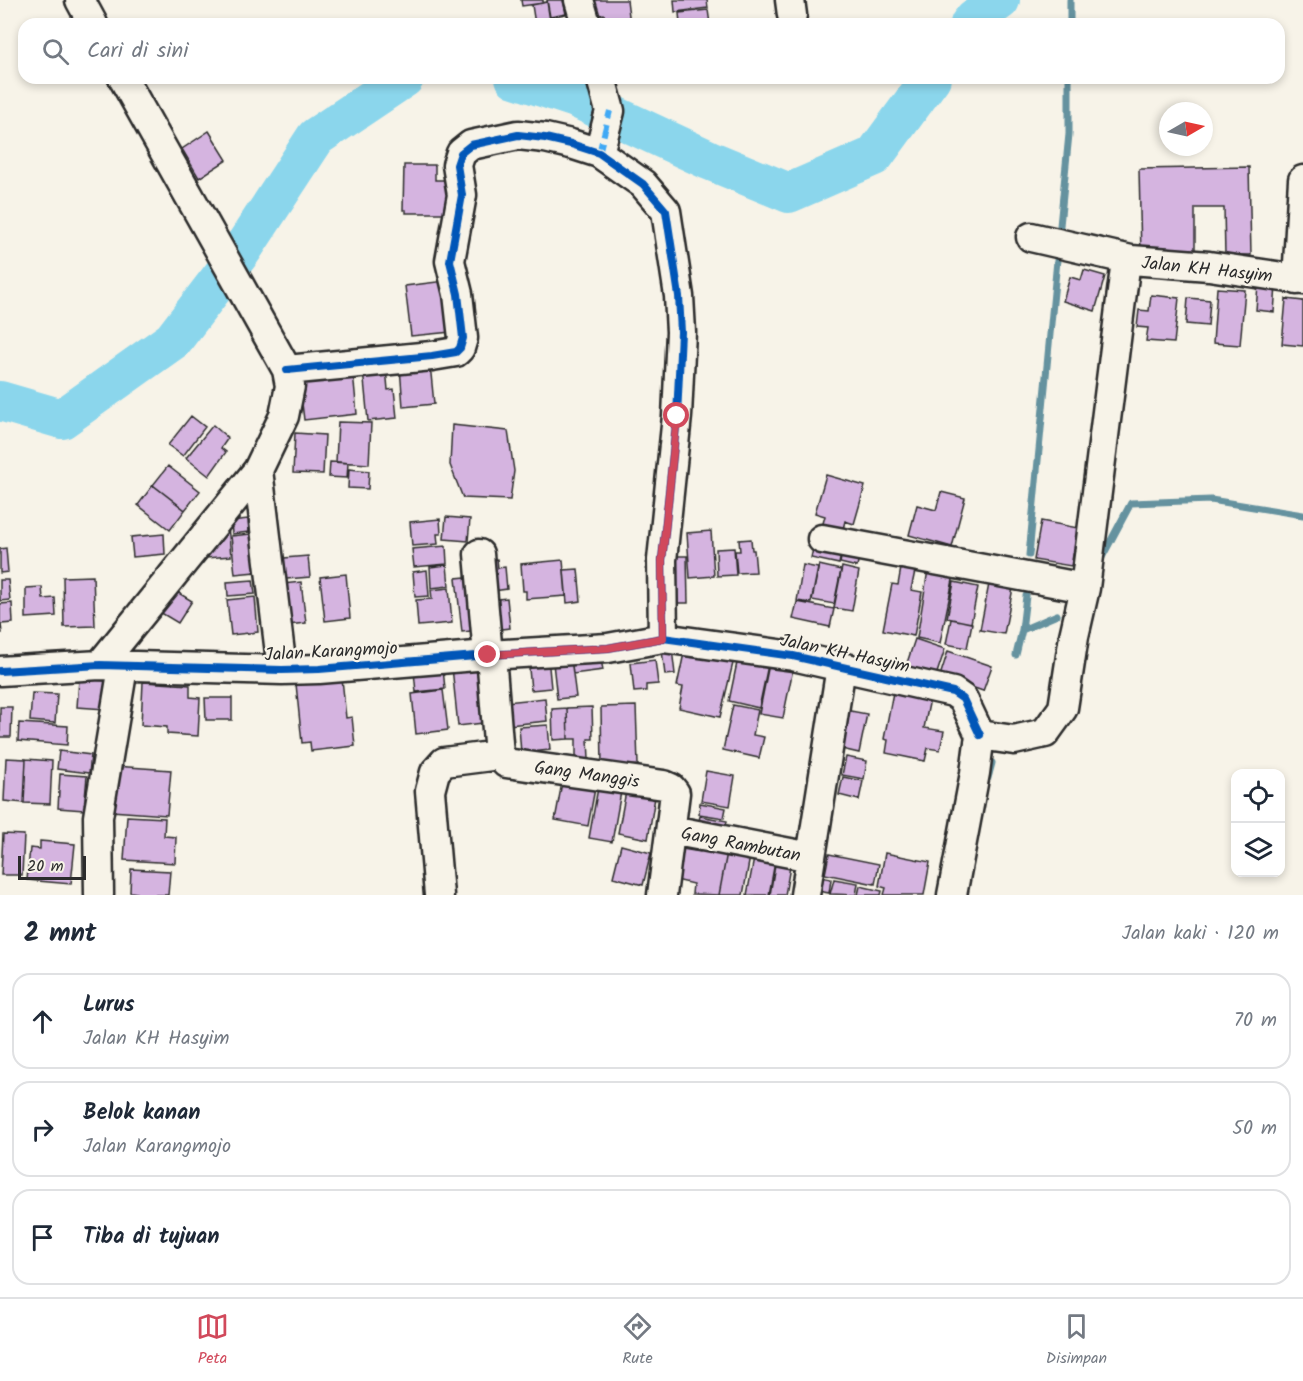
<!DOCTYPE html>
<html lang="id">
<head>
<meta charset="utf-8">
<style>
  :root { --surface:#fff; --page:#f2f2f3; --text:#1f2937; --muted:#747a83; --line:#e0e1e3; --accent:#d1495b }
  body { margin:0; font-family:Kalam,sans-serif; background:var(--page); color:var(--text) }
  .controls { position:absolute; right:18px; bottom:18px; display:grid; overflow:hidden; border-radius:12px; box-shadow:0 3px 9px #0003 }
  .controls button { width:54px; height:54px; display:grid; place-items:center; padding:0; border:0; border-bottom:2px solid var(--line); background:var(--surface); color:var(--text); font:30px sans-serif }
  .compass { position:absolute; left:1159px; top:102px; width:54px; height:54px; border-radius:50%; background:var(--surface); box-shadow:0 3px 9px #0003; rotate:81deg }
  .scale { position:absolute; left:18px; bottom:15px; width:68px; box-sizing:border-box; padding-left:6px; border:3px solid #2b2b2b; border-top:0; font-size:16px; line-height:21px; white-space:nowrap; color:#2b2b2b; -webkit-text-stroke:4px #f7f3e8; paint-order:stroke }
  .stop { position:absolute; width:18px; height:18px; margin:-14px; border:4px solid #d1495b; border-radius:50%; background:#fff }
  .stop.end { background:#d1495b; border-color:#fff; box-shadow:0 2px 6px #0008 }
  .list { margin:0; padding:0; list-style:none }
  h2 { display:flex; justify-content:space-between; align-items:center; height:78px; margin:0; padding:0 24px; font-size:26px }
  h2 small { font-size:20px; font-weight:400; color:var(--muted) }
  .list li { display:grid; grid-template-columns:39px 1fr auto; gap:18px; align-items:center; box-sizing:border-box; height:96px; margin:0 12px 12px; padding:0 12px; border:2px solid var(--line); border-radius:18px }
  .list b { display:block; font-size:22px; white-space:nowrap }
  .list p { margin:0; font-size:20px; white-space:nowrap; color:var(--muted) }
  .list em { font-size:20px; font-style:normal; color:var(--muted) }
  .icon { flex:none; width:33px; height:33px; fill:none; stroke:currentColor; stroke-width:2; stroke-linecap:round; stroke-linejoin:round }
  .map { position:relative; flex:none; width:1303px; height:895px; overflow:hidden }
  .search { position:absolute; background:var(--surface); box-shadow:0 3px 9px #0003; left:18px; right:18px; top:18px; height:66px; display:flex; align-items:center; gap:15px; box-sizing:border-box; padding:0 21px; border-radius:18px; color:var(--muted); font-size:22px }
  .sheet { height:402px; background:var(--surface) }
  nav { display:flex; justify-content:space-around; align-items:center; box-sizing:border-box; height:84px; border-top:2px solid var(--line); background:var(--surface); font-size:16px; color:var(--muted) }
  nav a { display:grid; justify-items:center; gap:3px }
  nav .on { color:var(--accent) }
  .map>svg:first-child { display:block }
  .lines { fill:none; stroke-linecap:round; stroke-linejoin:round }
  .stream { stroke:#65929f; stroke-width:7 }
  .river { stroke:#8bd6ec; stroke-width:40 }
  .building { fill:#d5b4e0; stroke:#2b2b2b; stroke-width:1.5 }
  .minor-casing { stroke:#2b2b2b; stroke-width:33 }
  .minor { stroke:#f7f3e8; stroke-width:28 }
  .quiet { stroke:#3fa9f5; stroke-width:6; stroke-dasharray:12 6; stroke-linecap:butt }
  .cycleway-casing { stroke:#f7f3e8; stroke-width:11 }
  .cycleway { stroke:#0057b8; stroke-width:8 }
  .route { stroke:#d1495b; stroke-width:8 }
  .labels { text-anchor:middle; stroke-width:4.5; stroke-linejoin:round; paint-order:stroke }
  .street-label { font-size:18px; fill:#2b2b2b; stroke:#f7f3e8 }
</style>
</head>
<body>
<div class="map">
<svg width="1303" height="895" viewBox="0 0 1303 895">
  <rect width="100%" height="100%" fill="#f7f3e8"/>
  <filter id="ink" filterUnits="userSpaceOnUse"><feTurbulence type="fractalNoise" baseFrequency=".0167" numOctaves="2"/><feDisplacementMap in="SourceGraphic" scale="12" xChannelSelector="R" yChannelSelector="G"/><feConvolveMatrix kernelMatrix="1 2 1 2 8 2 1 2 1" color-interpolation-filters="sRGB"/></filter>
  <g filter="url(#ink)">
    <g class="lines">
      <path class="stream" d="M1070,24V0
        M1059,236L1069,134V78
        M1029,555L1058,250
        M1100,561L1131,503L1211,500L1303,515
        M1022,630L1057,615
        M1016,655L1022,630L1026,596
        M988,778L992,763"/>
      <path class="river" d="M970,24L974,19L1000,0
        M515,78L576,98L709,160L789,193L874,156L931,78
        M0,401L62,419L173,340L242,250L316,137L404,78"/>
    </g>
    <path class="building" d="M521,0H543V3L522,6Z
      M547,0H563L566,14L550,17Z
      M590,0H627L630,24H605L604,14L592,16Z
      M674,0H707L708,8L675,12Z
      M547,2L550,21L535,24L532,5Z
      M708,10L710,24H680L679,13Z
      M209,131L227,160L199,178L182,149Z
      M404,165H435V180H449L448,213H406V210H403Z
      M1249,167L1251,255H1225L1224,208H1195V254L1141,255L1139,169Z
      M1084,270L1105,276L1095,311L1063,301L1070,277L1081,280Z
      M445,281L451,332L411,336L405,286Z
      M1258,285L1276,286L1274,312L1256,310Z
      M1217,288L1245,290L1240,345L1213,343Z
      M1151,295L1179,298L1174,343L1146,341L1148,328L1137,327L1139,310L1149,311Z
      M1188,298L1210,300L1208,326L1186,324Z
      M1286,299L1303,301V346L1282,344Z
      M430,364L434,404L403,407L400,367Z
      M386,368L388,390L394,389L397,418L368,421L363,370Z
      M353,372L357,414L304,420L299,378Z
      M191,416L205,427L183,456L168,445Z
      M338,422L371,423L369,464L336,462Z
      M213,425L228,438L221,448L226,452L209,476L186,458Z
      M452,425L508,431L514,471L510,500L463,498L450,465Z
      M295,433L325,435L323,474L293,473Z
      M330,462L348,463L347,478L329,477Z
      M168,466L200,491L185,510L153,485Z
      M349,469L369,471L368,489L348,488Z
      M826,475L865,486L854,524L845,521L842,533L822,527L825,516L815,513Z
      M153,485L185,510L170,530L138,505Z
      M941,492L965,498L952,547L909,535L917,505L936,510Z
      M446,517L470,519L468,541L444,539Z
      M248,519L249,532L232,534L231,521Z
      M440,519L441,534H437L438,544L412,546L410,522Z
      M1041,521L1078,528L1071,566L1034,560Z
      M228,526L231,556L206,558L204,540Z
      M711,531L714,576L690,578L687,533Z
      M164,534L165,554L133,557L131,537Z
      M251,534L255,572L235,574L231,536Z
      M751,539L752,550H754L756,572L737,573L735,551H740L739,540Z
      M814,544L842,549L839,564L811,558Z
      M446,546L447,564L414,567L412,549Z
      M843,547L860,550L857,567L840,563Z
      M6,548L8,572L0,573V549Z
      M734,548L736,575L717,576L716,549Z
      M308,556L310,577L275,580L272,559Z
      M667,556H687L688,603H668Z
      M497,559L498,568L505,567L507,589L487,592L484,561Z
      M563,560L566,596L526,599V591H523L521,564Z
      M447,565L449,586L431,588L430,567Z
      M803,565L818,568L811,603L797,601Z
      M819,565L841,570L834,604L812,600Z
      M842,567L859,571L852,611L834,608Z
      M901,568L915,571L911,590L922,592L914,636L883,630L892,584L898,585Z
      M578,569L581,601L567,603L564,570Z
      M427,570L429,596L415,597L413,572Z
      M928,570L954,575L940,643L917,638Z
      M346,574L350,618L325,621L320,577Z
      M93,576L95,626L64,627L63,577Z
      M476,576L481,630L462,632L456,578Z
      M0,580H8L10,600L0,601Z
      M253,580L255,594L228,596L227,582Z
      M301,582L306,623L278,626L274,585Z
      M954,582L978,587L971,623L947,618Z
      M989,584L1013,588L1004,634L980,630Z
      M167,586L192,601L178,623L153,608Z
      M42,587L43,599L55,598L56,616L26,618V588Z
      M449,588L452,623L418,626L416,600L432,599L431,590Z
      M255,597L258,632L231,635L227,600Z
      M507,598L510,628L492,630L488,600Z
      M797,602L834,609L830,627L793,619Z
      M12,603L13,623L1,624L2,633H0V604Z
      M951,619L972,623L967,648L946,644Z
      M915,639L945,649L936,676L906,666Z
      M672,649L675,674L665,675L662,650Z
      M570,651L576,697L557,699L552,654Z
      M948,651L992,666L983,691L940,676Z
      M684,653L733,663L720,717L679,708L683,687L677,686Z
      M600,654L603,670L573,674L571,657Z
      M548,657L551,688L531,690L528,658Z
      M738,658L768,665L759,708L729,701Z
      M770,659L794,664L783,718L759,714Z
      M655,660L658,684L646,685V691L634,692L631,663Z
      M477,664L483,723L458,726L452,667Z
      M341,669L346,718L352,717L355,746L311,751L310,742L302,743L295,674Z
      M443,669L445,689L416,692L414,672Z
      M79,679L107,681L105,709L77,707Z
      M143,682L190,685V697L200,698L198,736L167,734V727L141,725Z
      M895,682L932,689L924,728L944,731L940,750L928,748L925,761L886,753L888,740L884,739Z
      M443,690L448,730L416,734L412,694Z
      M32,693L57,694L55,723L30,721Z
      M205,698H232V720H206Z
      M545,698L547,721L499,726L497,703Z
      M733,705L758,710L753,735L764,737L759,758L723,750Z
      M636,706L638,765L602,766L601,707Z
      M0,707H12L11,737H0Z
      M592,707L593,739H588L589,759H576V739H568L567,708Z
      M567,708L568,739L553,740L552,709Z
      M840,709L867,714L859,753L833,747Z
      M19,723L68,726L67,745L18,741Z
      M548,725L550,750L521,753L519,727Z
      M59,751L91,755L89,773L57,769Z
      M846,757L867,761L864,779L842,775Z
      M6,758L26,759L24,803L4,801Z
      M26,759L52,761L50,804L24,803Z
      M114,766L171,770L167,815L111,811Z
      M706,771L735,776L730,806L701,801Z
      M60,774L87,776L84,810L58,808Z
      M563,777L596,783L588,826L555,820Z
      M843,777L863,781L859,800L839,795Z
      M599,782L622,786L612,842L589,838Z
      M627,786L656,791L648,839L618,833Z
      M700,803L726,808L724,818L699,814Z
      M127,816L165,818L164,836L176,837L175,863L124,860Z
      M700,816L727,821L724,836L697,831Z
      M3,834L24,835L22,875H1Z
      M40,841L75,844L71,884L27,880L30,848L40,849Z
      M703,842L728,847L719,895L692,894L693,884L676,880L682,849L700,852Z
      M621,845L651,853L643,885L613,877Z
      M728,847L751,851L743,895H719Z
      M755,853L776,856L769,895H747Z
      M885,853L930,862L924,895H884L886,888L879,886Z
      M829,854L879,864L875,884L825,874Z
      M776,859L791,861L785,895H770Z
      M131,869L170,871L168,895H137V893L130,892Z
      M816,876L831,879L829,893L813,890Z
      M834,879L858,883L856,895L830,894Z
      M860,886L882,891L881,895H858Z"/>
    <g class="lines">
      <g class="minor-casing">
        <path id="minor" d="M80,0L93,24
          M579,0L586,24
          M790,0L792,15
          M599,153L610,111L601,78
          M1031,237L1131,260L1209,266L1303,280
          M1297,280L1303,180
          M287,370L432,356L456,352L460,348L463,338L458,294L450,261L462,195L457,165L461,153L471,145L518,135L545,138L571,144L599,153L643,184L666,211L679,296L681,332L677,416L662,560L663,638
          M258,470L282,670
          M822,539L1085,588
          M479,554L488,655
          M491,655L499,755L506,763L664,785L671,788L675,793L662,895
          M100,665L258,470L284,416L290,386L287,370L123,78
          M0,671L100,665L282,670L319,669L488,655L608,648L663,638L793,656L953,692L963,699L980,735
          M980,735L1014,740L1045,733L1063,708L1074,636L1085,588L1125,268L1131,260
          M671,830L811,857
          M99,895L98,817L123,667
          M439,895L430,791L435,772L444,762L499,755
          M805,895L841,667
          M952,895L975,773L980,735"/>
      </g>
      <use href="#minor" class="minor"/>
      <path class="quiet" d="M599,153L610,111"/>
      <g class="cycleway-casing">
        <path id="cycleway" d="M287,370L432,356L456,352L460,348L463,338L458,294L450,261L462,195L457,165L461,153L471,145L518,135L545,138L571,144L599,153L643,184L666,211L679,296L681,332L677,416L662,560L663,638
          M0,671L100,665L282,670L319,669L488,655L608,648L663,638L793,656L953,692L963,699L980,735"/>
      </g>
      <use href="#cycleway" class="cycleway"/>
    </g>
  </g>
  <g class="lines" filter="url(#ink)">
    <path class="route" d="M488,655L608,648L663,638L662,560L677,416"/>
  </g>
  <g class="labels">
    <g class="street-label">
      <text transform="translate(1207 269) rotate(6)" y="6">Jalan KH Hasyim</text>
      <text transform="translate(331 651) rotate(-3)" y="6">Jalan Karangmojo</text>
      <text transform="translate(845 653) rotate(12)" y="6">Jalan KH Hasyim</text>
      <text transform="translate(587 774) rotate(8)" y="6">Gang Manggis</text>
      <text transform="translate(741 844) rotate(11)" y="6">Gang Rambutan</text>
    </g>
  </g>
</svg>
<div class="controls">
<button><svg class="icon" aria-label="locate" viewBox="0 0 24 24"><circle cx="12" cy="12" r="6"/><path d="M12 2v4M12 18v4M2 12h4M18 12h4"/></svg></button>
<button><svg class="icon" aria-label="layers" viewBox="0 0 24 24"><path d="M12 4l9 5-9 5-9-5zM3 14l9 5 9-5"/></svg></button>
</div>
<svg class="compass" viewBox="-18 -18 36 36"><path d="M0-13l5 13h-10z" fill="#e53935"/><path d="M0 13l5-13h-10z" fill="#747a83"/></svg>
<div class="scale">20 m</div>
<div class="stop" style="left:677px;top:416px"></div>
<div class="stop end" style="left:488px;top:655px"></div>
<div class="search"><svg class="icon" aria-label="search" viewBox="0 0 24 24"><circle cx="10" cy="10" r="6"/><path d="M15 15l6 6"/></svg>Cari di sini</div>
</div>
<section class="sheet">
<h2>2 mnt<small>Jalan kaki · 120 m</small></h2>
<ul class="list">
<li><svg class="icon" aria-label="ahead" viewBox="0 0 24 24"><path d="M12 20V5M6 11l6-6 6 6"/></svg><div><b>Lurus</b><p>Jalan KH Hasyim</p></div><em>70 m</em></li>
<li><svg class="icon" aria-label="right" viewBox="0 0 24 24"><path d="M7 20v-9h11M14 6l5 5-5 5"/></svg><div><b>Belok kanan</b><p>Jalan Karangmojo</p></div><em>50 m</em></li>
<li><svg class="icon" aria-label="arrive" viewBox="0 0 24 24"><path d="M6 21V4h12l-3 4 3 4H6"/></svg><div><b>Tiba di tujuan</b></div></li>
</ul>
</section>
<nav>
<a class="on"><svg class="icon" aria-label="map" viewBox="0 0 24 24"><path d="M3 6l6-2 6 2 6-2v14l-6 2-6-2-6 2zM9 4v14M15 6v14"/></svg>Peta</a>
<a><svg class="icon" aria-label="directions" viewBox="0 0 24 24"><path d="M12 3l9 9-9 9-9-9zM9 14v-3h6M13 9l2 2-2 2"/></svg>Rute</a>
<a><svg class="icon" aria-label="saved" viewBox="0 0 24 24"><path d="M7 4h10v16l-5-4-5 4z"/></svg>Disimpan</a>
</nav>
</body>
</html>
